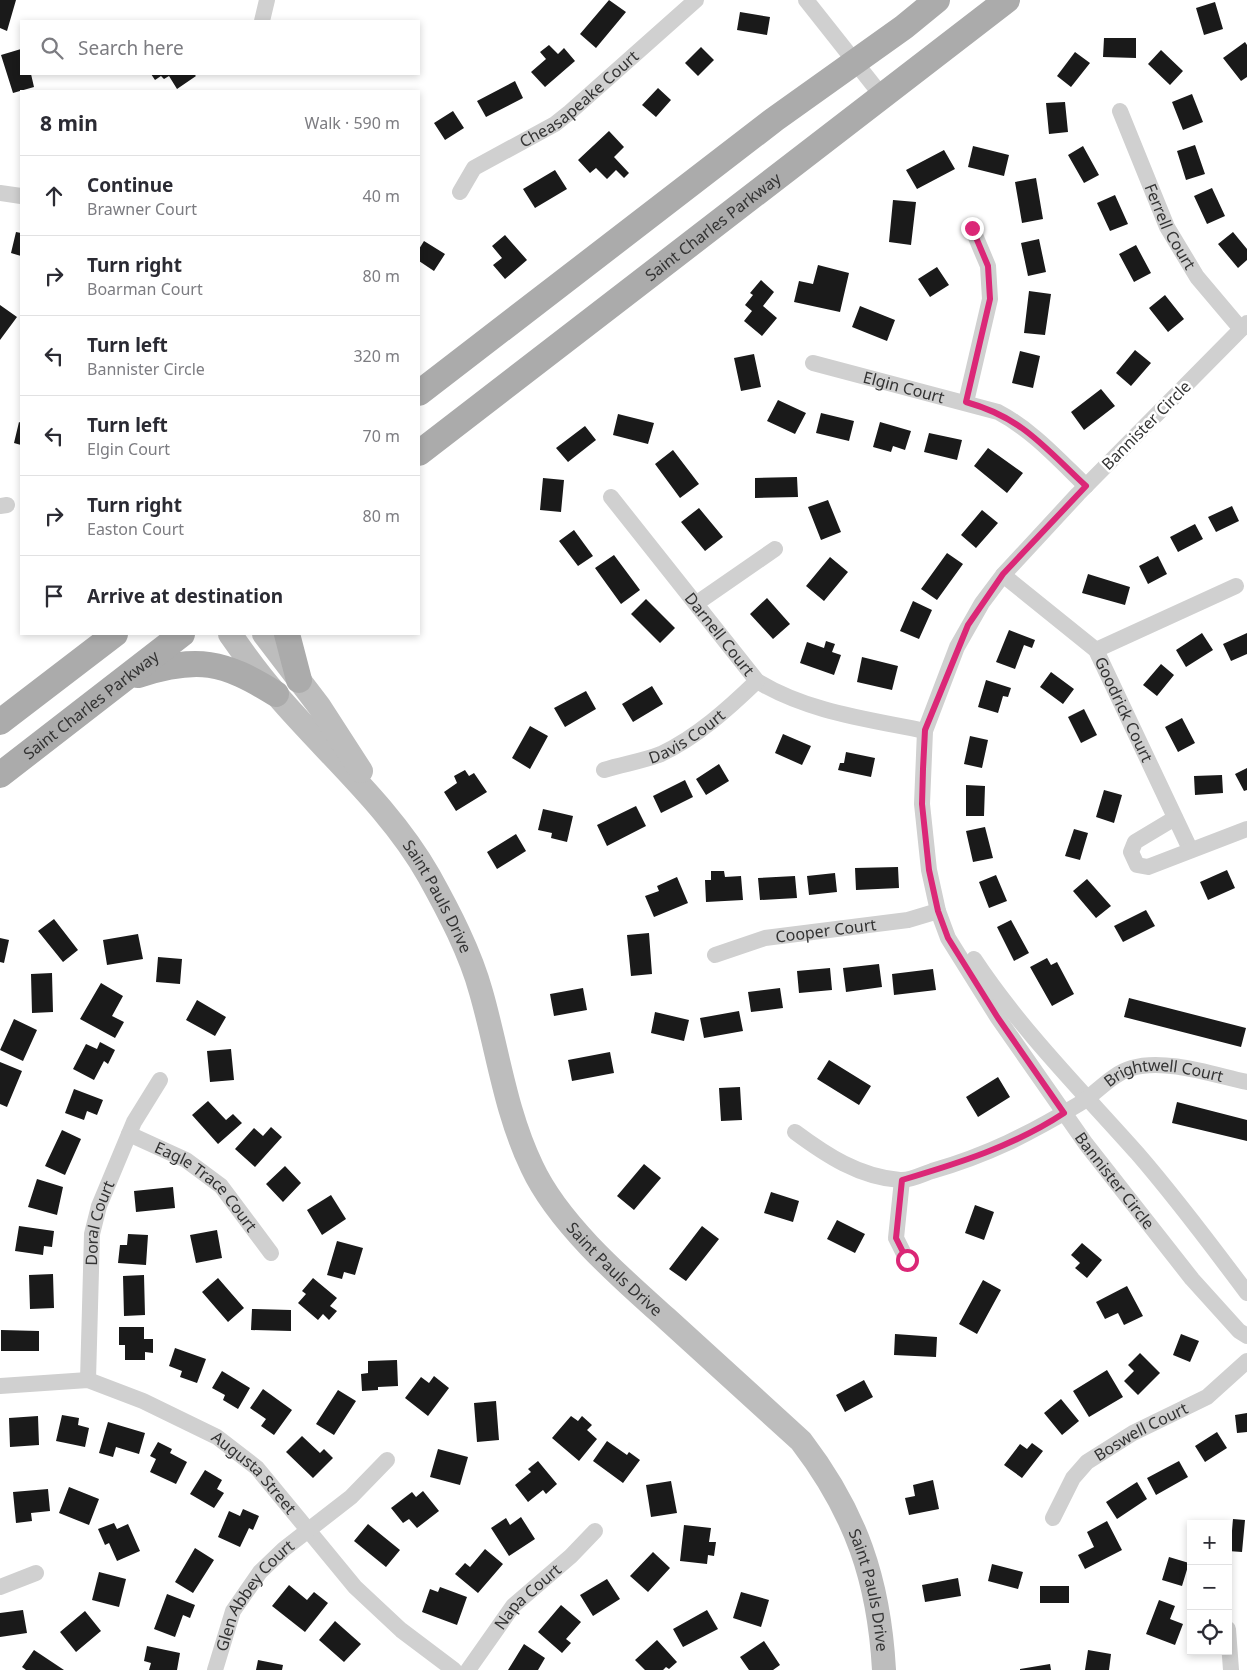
<!DOCTYPE html>
<html lang="en">
<head>
<meta charset="utf-8">
<style>
  :root { --surface:#fff; --page:#f7f7f7; --text:#2b2b33; --muted:#7c7c81; --line:#e1e1e2 }
  body { margin:0; font-family:"Noto Sans",sans-serif; background:var(--page); color:var(--text) }
  .controls { position:absolute; right:15px; bottom:15px; display:grid; overflow:hidden; border-radius:0px; box-shadow:0 2px 8px #0003 }
  .controls button { width:45px; height:45px; display:grid; place-items:center; padding:0; border:0; border-bottom:1px solid var(--line); background:var(--surface); color:var(--text); font:25px sans-serif }
  .stop { position:absolute; width:15px; height:15px; margin:-11px; border:4px solid #db2777; border-radius:50%; background:#fff }
  .stop.end { background:#db2777; border-color:#fff; box-shadow:0 1px 5px #0008 }
  .list { margin:0; padding:0; list-style:none }
  h2 { display:flex; justify-content:space-between; align-items:center; height:65px; margin:0; padding:0 20px; font-size:21px }
  h2 small { font-size:16px; font-weight:400; color:var(--muted) }
  .list li { display:grid; grid-template-columns:32px 1fr auto; gap:15px; align-items:center; box-sizing:border-box; height:80px; padding:0 20px; border-top:1px solid var(--line) }
  .list b { display:block; font-size:19px; white-space:nowrap }
  .list p { margin:0; font-size:16px; white-space:nowrap; color:var(--muted) }
  .list em { font-size:16px; font-style:normal; color:var(--muted) }
  .icon { flex:none; width:28px; height:28px; fill:none; stroke:currentColor; stroke-width:2; stroke-linecap:round; stroke-linejoin:round }
  .map { position:relative; flex:none; width:1247px; height:1670px; overflow:hidden }
  .search { position:absolute; background:var(--surface); box-shadow:0 2px 8px #0003; left:20px; top:20px; width:400px; height:55px; display:flex; align-items:center; gap:12px; box-sizing:border-box; padding:0 18px; border-radius:0px; color:var(--muted); font-size:19px }
  .panel { position:absolute; background:var(--surface); box-shadow:0 2px 8px #0003; left:20px; top:90px; width:400px; height:545px; border-radius:0px }
  .map>svg:first-child { display:block }
  .building { fill:#1a1a1a }
  .lines { fill:none; stroke-linecap:round; stroke-linejoin:round }
  .street { stroke:#d0d0d0; stroke-width:16 }
  .secondary { stroke:#bdbdbd; stroke-width:24 }
  .primary { stroke:#ababab; stroke-width:26 }
  .route { stroke:#db2777; stroke-width:6 }
  .labels { text-anchor:middle; stroke-width:5; stroke-linejoin:round; paint-order:stroke }
  .street-label { font-size:16px; fill:#333; stroke:#fff }
</style>
</head>
<body>
<div class="map">
<svg width="1247" height="1670" viewBox="0 0 1247 1670">
  <rect width="100%" height="100%" fill="#fff"/>
  <path class="building" d="M0,0H16L7,31L0,28Z
    M609,0L626,12L596,48L580,34Z
    M1215,2L1223,29L1204,35L1196,8Z
    M740,12L770,17L767,35L737,30Z
    M1104,38H1136V58L1103,57Z
    M1245,42L1247,45V77L1241,81L1223,58Z
    M549,45L558,54L564,48L575,61L545,87L531,72L546,59L540,52Z
    M701,47L714,60L698,76L685,63Z
    M21,49V74H31L34,87L13,93L1,55Z
    M1161,50L1183,71L1170,85L1148,64Z
    M1075,52L1090,63L1071,87L1057,76Z
    M151,74H194L196,76L177,89L169,76L164,79L161,76L155,80Z
    M515,81L523,98L486,117L477,101Z
    M658,88L671,100L656,117L642,105Z
    M1192,94L1203,122L1183,130L1172,102Z
    M1065,102L1068,132L1049,134L1046,103Z
    M453,111L464,128L445,140L434,123Z
    M609,131L624,147L614,157L629,173L624,178L616,170L607,179L596,168L590,173L578,160Z
    M1195,145L1205,174L1186,180L1177,151Z
    M973,146L1009,155L1004,176L968,167Z
    M1083,146L1099,175L1084,183L1068,155Z
    M944,150L955,169L917,189L906,170Z
    M555,170L567,189L535,208L523,189Z
    M1036,178L1043,219L1022,223L1015,182Z
    M1212,188L1225,216L1207,224L1194,196Z
    M1115,195L1128,224L1110,231L1097,203Z
    M893,200L916,202L911,245L889,242Z
    M16,232L21,233V256L11,253Z
    M1233,232L1247,249V260L1238,268L1218,244Z
    M505,235L527,260L505,279L493,265L502,258L492,246Z
    M1039,239L1046,272L1028,276L1021,243Z
    M424,241L445,254L434,271L419,261V249Z
    M1136,245L1151,273L1134,282L1119,254Z
    M818,265L849,273L840,312L794,302L799,281L813,284Z
    M937,267L949,285L930,297L918,279Z
    M761,280L774,292L763,306L777,318L762,336L744,321L752,311L745,305L753,295L750,293Z
    M1029,291L1051,294L1045,335L1024,333Z
    M1165,295L1184,319L1168,332L1149,308Z
    M0,305L17,317L0,340Z
    M860,306L895,320L887,341L852,327Z
    M1135,350L1151,363L1131,386L1116,373Z
    M1020,351L1040,356L1033,388L1012,383Z
    M754,354L761,387L741,391L734,358Z
    M1101,389L1115,406L1084,430L1071,412Z
    M778,400L806,413L795,434L767,421Z
    M821,413L854,421L849,441L816,433Z
    M618,414L654,423L648,444L613,435Z
    M19,422L21,423V445L14,443Z
    M880,422L911,431L905,450L893,446L891,452L873,447Z
    M585,426L596,440L568,462L556,448Z
    M929,433L962,440L957,460L924,452Z
    M988,448L1023,473L1007,493L974,466Z
    M673,450L699,484L680,498L655,464Z
    M797,477L798,497L755,498V478Z
    M543,478L564,480L561,512L540,510Z
    M828,500L841,532L821,540L808,507Z
    M1232,506L1239,521L1216,532L1208,517Z
    M699,508L723,537L705,551L681,522Z
    M982,510L998,523L976,548L961,535Z
    M1195,524L1203,539L1178,552L1170,537Z
    M574,530L593,556L578,566L559,541Z
    M947,553L963,564L937,600L921,589Z
    M614,555L640,590L621,604L595,568Z
    M1158,556L1167,574L1148,584L1139,566Z
    M830,557L848,572L824,601L806,586Z
    M1088,574L1130,587L1125,605L1082,593Z
    M767,598L790,624L773,639L750,614Z
    M646,599L675,628L660,643L631,614Z
    M913,601L932,610L919,639L900,631Z
    M1009,630L1035,640L1032,648L1024,645L1015,669L996,662Z
    M1202,633L1213,650L1186,667L1176,650Z
    M1247,633V654L1231,661L1223,644Z
    M826,641L835,644L832,652L841,655L834,675L800,663L807,642L824,648Z
    M862,657L898,666L892,690L857,682Z
    M1161,664L1174,675L1157,696L1143,685Z
    M1051,672L1074,689L1063,704L1040,687Z
    M986,680L1011,688L1008,697L1003,696L998,713L978,707Z
    M652,686L663,704L633,722L622,704Z
    M586,691L596,709L565,727L554,708Z
    M1084,709L1097,735L1081,743L1068,717Z
    M1182,718L1195,743L1178,752L1165,727Z
    M530,726L548,736L530,769L512,758Z
    M783,734L811,746L802,765L775,753Z
    M970,736L988,740L982,768L964,764Z
    M846,752L875,758L871,777L838,770L840,763H844Z
    M719,764L729,781L706,795L696,779Z
    M1247,768V790L1244,791L1235,774Z
    M465,770L469,776L474,773L487,792L456,811L444,792L457,783L454,776Z
    M1222,775L1223,793L1195,795L1194,776Z
    M685,780L693,797L661,813L653,796Z
    M966,785L985,786L984,816H966Z
    M1104,790L1122,795L1114,823L1096,817Z
    M636,806L646,826L607,846L597,825Z
    M543,809L573,816L567,842L551,838L552,833L538,830Z
    M985,827L993,858L973,862L966,831Z
    M1074,829L1088,833L1080,860L1065,856Z
    M516,834L526,851L497,869L487,852Z
    M898,867L899,888L856,890L855,868Z
    M1227,870L1235,888L1208,900L1200,882Z
    M711,871H724L725,877L741,876L743,900L706,902L705,880H711Z
    M835,873L837,892L809,895L807,876Z
    M996,875L1007,901L989,908L979,882Z
    M795,876L797,898L760,900L758,878Z
    M677,877L688,903L654,917L645,896L659,891L657,886Z
    M1087,879L1111,906L1096,918L1073,891Z
    M1146,910L1155,926L1123,942L1114,926Z
    M54,919L78,950L63,962L38,931Z
    M1011,920L1029,953L1014,961L997,927Z
    M649,933L652,974L631,976L627,935Z
    M138,934L143,959L107,965L103,940Z
    M0,938L9,940L4,963L0,962Z
    M158,957L182,959L180,984L156,982Z
    M1047,958L1051,965L1057,962L1074,994L1052,1006L1030,967Z
    M879,964L882,987L846,992L843,968Z
    M830,968L832,990L799,993L797,971Z
    M933,969L936,990L894,995L892,974Z
    M52,973L53,1012L32,1013L31,974Z
    M101,983L123,996L112,1016L124,1022L115,1038L80,1019Z
    M583,988L587,1010L554,1016L550,994Z
    M780,988L783,1008L751,1012L748,992Z
    M1129,998L1246,1028L1241,1047L1124,1017Z
    M197,1000L226,1017L215,1036L186,1020Z
    M739,1011L743,1031L704,1038L700,1018Z
    M655,1012L689,1020L684,1041L651,1033Z
    M14,1019L37,1030L23,1061L0,1050Z
    M100,1042L115,1050L108,1064L104,1061L94,1080L73,1069L86,1044L97,1049Z
    M231,1049L234,1080L210,1082L207,1051Z
    M610,1052L614,1073L572,1081L568,1060Z
    M829,1060L871,1086L859,1105L817,1079Z
    M0,1062L22,1071L7,1107L0,1104Z
    M998,1077L1010,1097L978,1117L966,1097Z
    M740,1087L742,1120L721,1121L719,1088Z
    M74,1089L103,1100L97,1115L87,1111L84,1120L65,1113Z
    M208,1101L226,1120L233,1114L242,1123L218,1144L192,1115Z
    M1177,1102L1247,1120V1141L1172,1123Z
    M271,1127L282,1137L255,1167L235,1149L254,1128L263,1136Z
    M62,1130L81,1139L65,1175L45,1166Z
    M644,1164L661,1178L634,1210L617,1196Z
    M285,1166L301,1183L283,1202L266,1184Z
    M37,1179L63,1187L57,1215L28,1207Z
    M173,1187L175,1208L136,1212L134,1191Z
    M771,1192L799,1201L793,1222L764,1213Z
    M331,1195L346,1219L322,1235L307,1210Z
    M975,1205L994,1212L984,1240L965,1233Z
    M837,1220L865,1234L855,1253L827,1239Z
    M19,1226L54,1231L52,1247L44,1246L43,1255L15,1251Z
    M702,1226L719,1239L686,1281L669,1269Z
    M217,1230L222,1258L196,1263L190,1235Z
    M128,1234L148,1235L146,1265L118,1263L120,1245H127Z
    M337,1241L363,1248L355,1275L344,1272L342,1279L327,1275Z
    M1082,1243L1102,1260L1087,1278L1075,1268L1080,1263L1071,1255Z
    M53,1274L54,1308L30,1309L29,1275Z
    M144,1275L145,1315L124,1316L123,1276Z
    M218,1278L244,1308L228,1322L202,1292Z
    M313,1278L337,1298L330,1306L337,1311L329,1320L323,1314L318,1320L298,1303L306,1294L302,1291Z
    M983,1280L1001,1290L977,1334L959,1324Z
    M1127,1286L1143,1316L1124,1325L1118,1313L1105,1319L1096,1302Z
    M252,1309L291,1310V1331L251,1330Z
    M119,1327H144V1339H153V1353L145,1352V1360H125V1345H119Z
    M1,1330L39,1331V1351H1Z
    M895,1334L937,1337L936,1357L894,1355Z
    M1181,1334L1199,1341L1190,1362L1173,1355Z
    M175,1348L206,1359L197,1383L180,1377L182,1371L169,1366Z
    M1140,1353L1160,1373L1138,1395L1124,1381L1134,1371L1128,1365Z
    M397,1360L398,1386L378,1387V1390L362,1391L361,1374L368,1373V1361Z
    M1107,1370L1123,1397L1089,1417L1073,1391Z
    M222,1371L250,1388L238,1409L223,1400L225,1395L212,1388Z
    M434,1376L449,1388L428,1416L405,1398L421,1377L429,1383Z
    M864,1380L873,1397L845,1412L836,1395Z
    M263,1389L292,1410L274,1435L261,1426L266,1419L250,1408Z
    M338,1390L356,1401L334,1435L316,1424Z
    M1061,1399L1079,1421L1062,1435L1044,1413Z
    M496,1401L499,1440L477,1442L474,1403Z
    M1247,1413V1432L1237,1433L1235,1415Z
    M62,1415L79,1418L78,1425L89,1428L85,1447L56,1441Z
    M38,1416L39,1445L10,1447L9,1418Z
    M571,1416L578,1421L582,1416L592,1425L587,1430L597,1439L579,1461L552,1438Z
    M108,1422L145,1433L139,1454L116,1447L113,1457L99,1453Z
    M1217,1432L1227,1448L1205,1462L1195,1446Z
    M302,1436L320,1453L324,1449L333,1458L313,1478L286,1452Z
    M607,1441L627,1455L629,1452L640,1460L623,1483L593,1461Z
    M158,1442L172,1449L170,1453L187,1462L176,1484L150,1472L156,1459L150,1456Z
    M1032,1443L1043,1451L1022,1478L1004,1465L1020,1444L1027,1449Z
    M438,1449L468,1457L460,1485L430,1477Z
    M538,1461L557,1484L546,1494L543,1490L528,1502L515,1485L531,1472L528,1469Z
    M1179,1461L1188,1477L1156,1495L1147,1478Z
    M205,1470L222,1480L217,1489L224,1493L214,1508L190,1494Z
    M933,1480L939,1509L909,1515L905,1498L915,1496L913,1485Z
    M671,1481L677,1513L651,1517L646,1485Z
    M1137,1482L1147,1499L1117,1519L1106,1502Z
    M69,1487L99,1499L89,1525L59,1513Z
    M48,1489L50,1511L31,1513L32,1521L16,1523L13,1492Z
    M423,1491L439,1511L417,1528L409,1519L403,1523L391,1508L412,1492L416,1497Z
    M243,1509L259,1516L253,1530L249,1528L240,1547L218,1537L229,1511L240,1516Z
    M521,1517L535,1539L509,1556L491,1528L506,1518L510,1525Z
    M1233,1519L1245,1520L1242,1552L1228,1551V1531H1232Z
    M1107,1521L1122,1550L1085,1569L1078,1555L1094,1547L1087,1532Z
    M114,1523L117,1529L128,1524L140,1551L117,1561L109,1543L105,1545L98,1529Z
    M368,1524L400,1550L386,1567L354,1541Z
    M684,1525L711,1528L709,1542H716L714,1556L708,1555L707,1564L680,1561Z
    M195,1548L214,1560L193,1593L175,1582Z
    M485,1549L503,1564L478,1593L455,1574L465,1563L470,1567Z
    M653,1552L670,1568L648,1592L630,1576Z
    M1169,1557L1189,1563L1182,1586L1162,1580Z
    M992,1564L1023,1572L1018,1589L988,1581Z
    M99,1572L126,1579L119,1607L92,1600Z
    M958,1578L961,1596L925,1602L922,1585Z
    M607,1579L620,1599L593,1616L580,1595Z
    M289,1585L307,1600L314,1592L328,1603L305,1632L272,1606Z
    M1040,1586H1069V1603H1040Z
    M440,1587L467,1597L457,1625L422,1612L430,1589L438,1592Z
    M741,1592L769,1600L761,1627L733,1618Z
    M167,1594L195,1605L190,1618L183,1615L175,1637L154,1629Z
    M1159,1600L1175,1606L1170,1619L1183,1624L1175,1645L1146,1634Z
    M561,1605L581,1622L566,1639L571,1643L562,1653L538,1632Z
    M23,1610L27,1633L0,1637V1613Z
    M707,1610L718,1629L683,1647L673,1629Z
    M85,1611L101,1631L76,1652L60,1632Z
    M335,1621L361,1644L344,1662L319,1640Z
    M657,1640L677,1662L669,1669L666,1667L663,1670H645L635,1660Z
    M764,1641L780,1665L773,1670H749L740,1657Z
    M524,1644L545,1658L538,1670H508Z
    M147,1646L180,1653L177,1670H149L151,1663L144,1661Z
    M34,1650L64,1670H26L22,1667Z
    M1088,1650L1111,1654L1109,1670H1085Z
    M258,1660L283,1665L282,1670H256Z
    M1050,1664L1051,1670H1020V1669Z"/>
  <g class="lines">
    <g class="street">
      <path d="M806,0L882,96"/>
      <path d="M262,21L267,0"/>
      <path id="s1" d="M1120,111L1167,227L1197,277L1241,329"/>
      <path id="s2" d="M460,192L474,168L555,124L570,112L696,0"/>
      <path d="M0,193L21,196"/>
      <path id="s3" d="M1247,323L1078,494L1003,575L982,603L957,647L925,731L922,804L929,870L938,911L948,938L998,1018L1086,1144L1192,1279L1239,1331L1247,1336"/>
      <path id="s4" d="M813,363L998,412C1032,430 1058,459 1086,486"/>
      <path d="M966,402L990,299L988,266L972,228"/>
      <path id="s5" d="M611,497L757,681C808,712 867,719 925,731"/>
      <path d="M0,506L7,505"/>
      <path id="s6" d="M1003,575L1096,650L1190,849"/>
      <path d="M697,603L775,549"/>
      <path d="M1096,650L1236,586"/>
      <path id="s7" d="M604,770C623,764 644,761 661,754C697,737 729,708 757,681"/>
      <path d="M1175,818L1135,842L1131,852L1137,865L1148,867L1247,829"/>
      <path id="s8" d="M715,955L765,938L908,920L938,911"/>
      <path d="M974,959C1021,1030 1081,1090 1137,1153C1176,1198 1212,1246 1247,1293"/>
      <path id="s9" d="M795,1132C826,1155 859,1177 900,1180C910,1181 923,1174 932,1171C988,1155 1029,1134 1079,1104C1097,1093 1111,1074 1132,1068C1165,1058 1214,1075 1247,1082"/>
      <path id="s10" d="M129,1134L186,1160L221,1186L271,1253"/>
      <path d="M902,1180L896,1238L907,1260"/>
      <path id="s11" d="M88,1380L92,1234L99,1206L134,1122L160,1080"/>
      <path id="s12" d="M0,1386L88,1380L143,1401L217,1437L257,1468L355,1587L401,1630L454,1670"/>
      <path id="s13" d="M1053,1518L1073,1478L1087,1462L1133,1433L1207,1397L1247,1361"/>
      <path d="M0,1587L36,1573"/>
      <path d="M1228,1629L1231,1670"/>
      <path id="s14" d="M215,1670L233,1611L260,1572L284,1549L351,1497L387,1460"/>
      <path id="s15" d="M468,1670L513,1606L571,1556L595,1531"/>
    </g>
    <g class="secondary">
      <path id="s16" d="M230,634C244,654 259,675 276,694C327,754 390,807 429,876C449,912 470,952 481,992C498,1051 505,1111 532,1167C558,1223 620,1277 666,1318C711,1359 756,1400 801,1441C856,1513 879,1580 884,1670"/>
      <path d="M264,634L319,706L361,771"/>
    </g>
    <g class="primary">
      <path d="M419,393L775,119L904,27L937,0"/>
      <path id="s17" d="M419,453L1007,0"/>
      <path d="M287,634L299,680"/>
      <path d="M138,675C198,656 223,661 276,694"/>
      <path d="M0,722L115,634"/>
      <path id="s18" d="M0,775L182,634"/>
    </g>
  </g>
  <g class="lines">
    <path class="route" d="M907,1260L896,1238L902,1180C959,1163 1014,1146 1064,1113L998,1018L948,938L938,911L929,870L922,804L923,769L925,730L968,625L1003,574L1086,486C1044,447 1023,418 966,402L990,299L988,266L972,228"/>
  </g>
  <g class="labels">
    <g class="street-label">
      <text dy="6" stroke="none"><textPath href="#s2" startOffset="154">Cheasapeake Court</textPath></text>
      <text dy="6" stroke="none"><textPath href="#s1" startOffset="126">Ferrell Court</textPath></text>
      <text dy="6" stroke="none"><textPath href="#s17" startOffset="371">Saint Charles Parkway</textPath></text>
      <text dy="6" stroke="none"><textPath href="#s4" startOffset="94">Elgin Court</textPath></text>
      <text transform="translate(1146 425) rotate(-45)" y="6">Bannister Circle</text>
      <text dy="6" stroke="none"><textPath href="#s5" startOffset="175">Darnell Court</textPath></text>
      <text dy="6" stroke="none"><textPath href="#s18" startOffset="115">Saint Charles Parkway</textPath></text>
      <text dy="6" stroke="none"><textPath href="#s6" startOffset="185">Goodrick Court</textPath></text>
      <text dy="6" stroke="none"><textPath href="#s7" startOffset="90">Davis Court</textPath></text>
      <text dy="6" stroke="none"><textPath href="#s16" startOffset="336">Saint Pauls Drive</textPath></text>
      <text dy="6" stroke="none"><textPath href="#s8" startOffset="114">Cooper Court</textPath></text>
      <text dy="6" stroke="none"><textPath href="#s9" startOffset="408">Brightwell Court</textPath></text>
      <text dy="6" stroke="none"><textPath href="#s3" startOffset="1031">Bannister Circle</textPath></text>
      <text dy="6" stroke="none"><textPath href="#s10" startOffset="95">Eagle Trace Court</textPath></text>
      <text dy="6" stroke="none"><textPath href="#s11" startOffset="158">Doral Court</textPath></text>
      <text dy="6" stroke="none"><textPath href="#s16" startOffset="756">Saint Pauls Drive</textPath></text>
      <text dy="6" stroke="none"><textPath href="#s13" startOffset="128">Boswell Court</textPath></text>
      <text dy="6" stroke="none"><textPath href="#s12" startOffset="281">Augusta Street</textPath></text>
      <text dy="6" stroke="none"><textPath href="#s16" startOffset="1176">Saint Pauls Drive</textPath></text>
      <text dy="6" stroke="none"><textPath href="#s14" startOffset="86">Glen Abbey Court</textPath></text>
      <text dy="6" stroke="none"><textPath href="#s15" startOffset="95">Napa Court</textPath></text>
    </g>
  </g>
</svg>
<div class="controls">
<button>+</button>
<button>−</button>
<button><svg class="icon" aria-label="locate" viewBox="0 0 24 24"><circle cx="12" cy="12" r="6"/><path d="M12 2v4M12 18v4M2 12h4M18 12h4"/></svg></button>
</div>
<div class="stop" style="left:907px;top:1260px"></div>
<div class="stop end" style="left:972px;top:228px"></div>
<div class="search"><svg class="icon" aria-label="search" viewBox="0 0 24 24"><circle cx="10" cy="10" r="6"/><path d="M15 15l6 6"/></svg>Search here</div>
<section class="panel">
<h2>8 min<small>Walk · 590 m</small></h2>
<ul class="list">
<li><svg class="icon" aria-label="ahead" viewBox="0 0 24 24"><path d="M12 20V5M6 11l6-6 6 6"/></svg><div><b>Continue</b><p>Brawner Court</p></div><em>40 m</em></li>
<li><svg class="icon" aria-label="right" viewBox="0 0 24 24"><path d="M7 20v-9h11M14 6l5 5-5 5"/></svg><div><b>Turn right</b><p>Boarman Court</p></div><em>80 m</em></li>
<li><svg class="icon" aria-label="left" viewBox="0 0 24 24"><path d="M17 20v-9H6M10 6l-5 5 5 5"/></svg><div><b>Turn left</b><p>Bannister Circle</p></div><em>320 m</em></li>
<li><svg class="icon" aria-label="left" viewBox="0 0 24 24"><path d="M17 20v-9H6M10 6l-5 5 5 5"/></svg><div><b>Turn left</b><p>Elgin Court</p></div><em>70 m</em></li>
<li><svg class="icon" aria-label="right" viewBox="0 0 24 24"><path d="M7 20v-9h11M14 6l5 5-5 5"/></svg><div><b>Turn right</b><p>Easton Court</p></div><em>80 m</em></li>
<li><svg class="icon" aria-label="arrive" viewBox="0 0 24 24"><path d="M6 21V4h12l-3 4 3 4H6"/></svg><div><b>Arrive at destination</b></div></li>
</ul>
</section>
</div>
</body>
</html>
